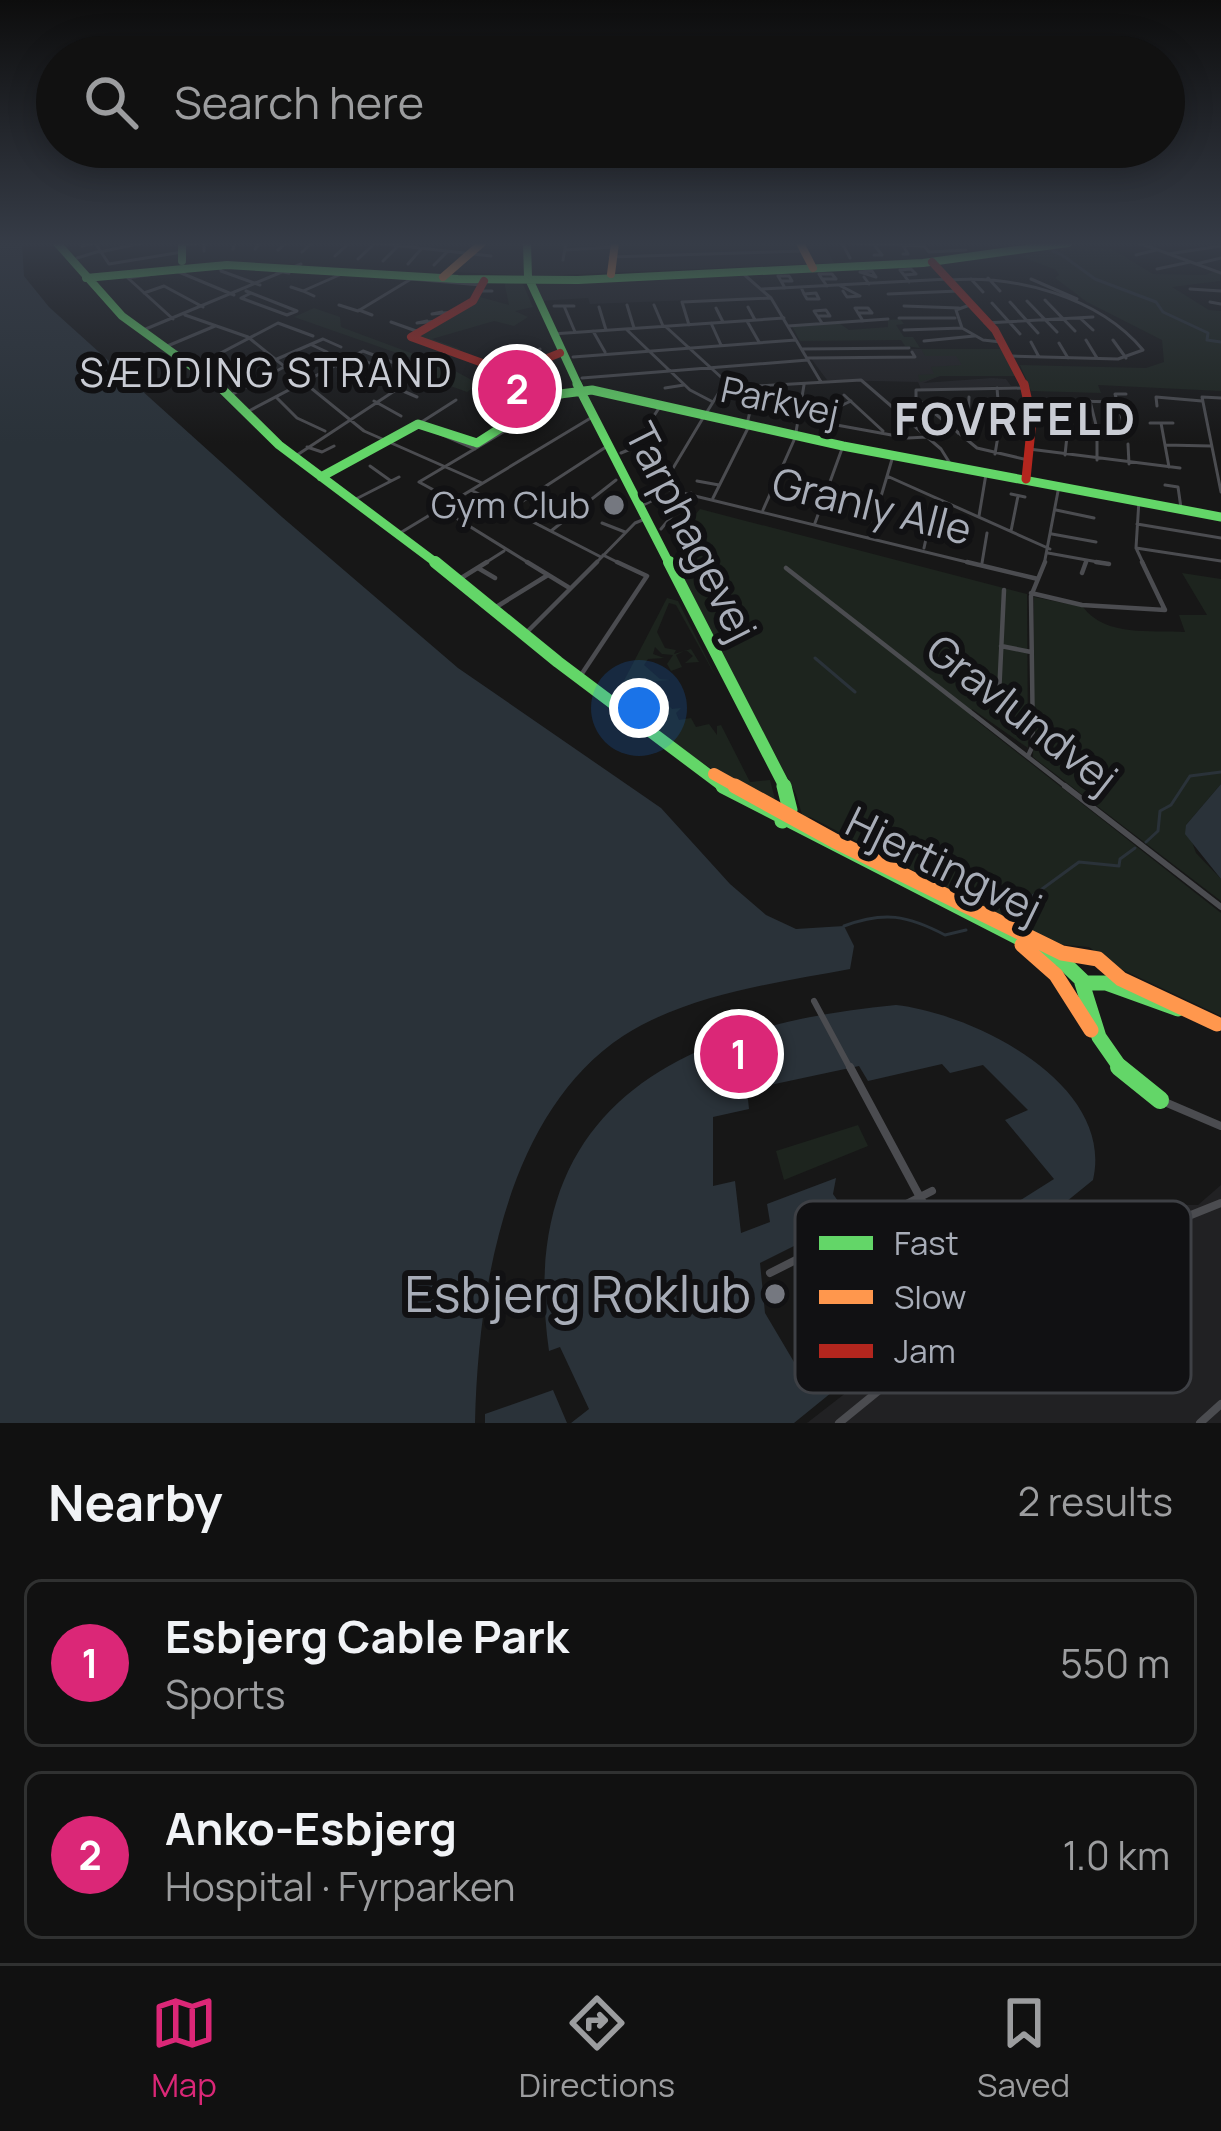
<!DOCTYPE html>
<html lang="en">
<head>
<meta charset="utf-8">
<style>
  :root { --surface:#111; --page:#1e1f1f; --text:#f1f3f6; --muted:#9c9d9f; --line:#303131; --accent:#db2777 }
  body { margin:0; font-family:Manrope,sans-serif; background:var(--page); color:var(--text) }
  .you { position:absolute; left:639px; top:708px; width:42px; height:42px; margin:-30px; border:9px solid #fff; border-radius:50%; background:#1a73e8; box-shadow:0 0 0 18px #1a73e833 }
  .badge { display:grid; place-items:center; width:78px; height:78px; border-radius:50%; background:var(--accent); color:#fff; font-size:39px; font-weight:700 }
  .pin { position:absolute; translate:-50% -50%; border:6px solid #fff; box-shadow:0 3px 12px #0006 }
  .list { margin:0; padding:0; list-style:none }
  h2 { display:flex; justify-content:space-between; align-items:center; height:156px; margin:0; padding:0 48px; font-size:51px }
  h2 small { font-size:39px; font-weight:400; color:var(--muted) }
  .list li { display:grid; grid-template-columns:78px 1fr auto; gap:36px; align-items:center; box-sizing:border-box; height:168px; margin:0 24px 24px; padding:0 24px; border:3px solid var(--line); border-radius:18px }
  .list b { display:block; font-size:45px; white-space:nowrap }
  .list p { margin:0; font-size:39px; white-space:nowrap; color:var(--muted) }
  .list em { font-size:39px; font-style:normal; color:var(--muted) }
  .icon { flex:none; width:66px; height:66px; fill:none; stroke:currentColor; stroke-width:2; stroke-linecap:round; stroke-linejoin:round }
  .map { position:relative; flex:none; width:1221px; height:1423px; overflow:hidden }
  .search { position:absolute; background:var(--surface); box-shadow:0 6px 30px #0003; left:36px; right:36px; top:36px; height:132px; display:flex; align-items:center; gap:30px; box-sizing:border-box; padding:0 42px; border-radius:66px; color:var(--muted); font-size:45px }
  .sheet { height:540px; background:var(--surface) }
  nav { display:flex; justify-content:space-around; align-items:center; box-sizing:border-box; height:168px; border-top:3px solid var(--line); background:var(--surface); font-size:33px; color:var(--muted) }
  nav a { display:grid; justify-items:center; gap:6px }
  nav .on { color:var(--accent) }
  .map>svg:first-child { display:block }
  .built { fill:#212123 }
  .green { fill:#1d241e }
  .water { fill:#2a3239; fill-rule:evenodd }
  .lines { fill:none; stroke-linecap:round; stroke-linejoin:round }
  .stream { stroke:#2a3239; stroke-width:3 }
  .street-far3 { stroke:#4b4c50; stroke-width:3 }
  .street-far2 { stroke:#4b4c50; stroke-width:4.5 }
  .street-far1 { stroke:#4b4c50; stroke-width:6 }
  .street { stroke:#4b4c50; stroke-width:8 }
  .fast-far4 { stroke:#63d668; stroke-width:8 }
  .fast-far3 { stroke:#63d668; stroke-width:9 }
  .fast-far2 { stroke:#63d668; stroke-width:12 }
  .fast-far1 { stroke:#63d668; stroke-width:15 }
  .fast { stroke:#63d668; stroke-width:18 }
  .slow-far2 { stroke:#ff974d; stroke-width:8 }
  .slow-far1 { stroke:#ff974d; stroke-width:12 }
  .slow { stroke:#ff974d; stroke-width:15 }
  .jam-far1 { stroke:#b3261e; stroke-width:8 }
  .jam { stroke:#b3261e; stroke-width:9 }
  .poi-dot { fill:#757880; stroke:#111113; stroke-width:4.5 }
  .labels { text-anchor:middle; stroke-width:12; stroke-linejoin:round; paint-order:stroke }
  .far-street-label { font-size:36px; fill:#a8adb8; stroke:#111113 }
  .far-poi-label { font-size:36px; fill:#a8adb8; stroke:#111113; text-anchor:end }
  .far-neighbourhood-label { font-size:39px; letter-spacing:3px; fill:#c9ccd4; stroke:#111113 }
  .street-label { font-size:42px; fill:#a8adb8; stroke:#111113 }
  .far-district-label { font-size:45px; font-weight:bold; letter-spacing:3px; fill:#c9ccd4; stroke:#111113 }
  .near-poi-label { font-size:51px; fill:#a8adb8; stroke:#111113; text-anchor:end }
  .key { fill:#111113; stroke:#3e4045; stroke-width:3 }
  .key-label { font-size:33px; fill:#a8adb8 }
</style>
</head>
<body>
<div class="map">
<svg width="1221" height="1423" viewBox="0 0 1221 1423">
  <rect width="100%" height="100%" fill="#171717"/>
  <path class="built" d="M484,243H824L834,263L533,276L454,272Z
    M740,273L768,297L590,304L588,298L539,301L532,279Z
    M910,349H1002L1018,376H940L923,383L992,378L1006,379L1011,386L921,389L918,382L827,380L810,357L912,356Z
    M1221,1185V1423H807L1062,1225L1105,1205H1198Z"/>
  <path class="green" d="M1066,246L1112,249L1153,274L1205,275L1221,269L1220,281L1172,287L1209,310L1221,311V391L1098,385L1101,393L1031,391L1020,365L1146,368L1164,362L1162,340L1087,302L1055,278L1059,275L1056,270L1020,256Z
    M504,281L522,282L533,307L515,311L528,317L514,326L494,321L432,339L460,349L458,353L415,337L480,297L509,305Z
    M314,308L340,317L341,327L446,366L479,384L467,392L417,374L430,373L437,367L294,317Z
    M900,319L904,324L896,325L904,337H913L920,348L905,346L901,340L800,341L792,326L839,323L849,330L888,327V320Z
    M921,349H1002L1018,376H940L920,382L918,375L934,374L931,367L962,365L956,356H925Z
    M700,509L1027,594L1028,748L972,709V717L1221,913V1016L1121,969L1089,947L1056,944L810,817L803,818L796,794L677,569L696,541L677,536Z
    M1182,573L1221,579V784L1186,825L1196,853L1221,879V901L1033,757L1034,597L1083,607C1105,637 1151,630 1185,632L1179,615H1207Z
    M667,598L678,601L716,677L676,605L669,603L657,632L665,648L676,650L674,654L691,649L699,662L685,663L693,656L686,650L676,655L682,667L671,671L667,664L673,655L662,654L655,647L653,654L664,658L648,659L644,665L660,679L670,680L638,683L636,688L653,690L672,709L681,708L676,713L679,720L691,718L696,727L709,724L717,735V726L721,725L750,782L770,780L775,799C738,796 657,729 625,705L630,693L622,703L615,698Z
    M858,1125L868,1146L784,1180L776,1151Z"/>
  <path class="water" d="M0,243H22L24,276L49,307L282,517L458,668L661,808L730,884L766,915L796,929L844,926L854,946L850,969C776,983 688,994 623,1036C505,1114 478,1292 475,1423H0Z
    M1221,784V879L1185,834L1186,825Z
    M896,1005C975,1014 1115,1084 1093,1180L794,1423H571L589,1409L560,1347L549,1351C514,1105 682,1025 896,1005ZM942,1064L950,1073L983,1065L1028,1110L1005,1120L1054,1179L1005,1210L1008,1217L846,1322L847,1328L794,1362L765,1313L760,1263L850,1218L833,1194L836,1178L767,1204L770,1222L741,1233L735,1181L713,1186V1117L749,1109L747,1090L859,1066L868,1081Z
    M553,1390L567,1423H485V1414Z"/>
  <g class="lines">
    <path class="stream" d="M1053,251L1060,254
      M1062,255L1095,279L1156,302L1163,312L1208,333L1207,340L1221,342
      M815,658L855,692
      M1146,842L1158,831L1160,811L1171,805L1190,776L1221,772
      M976,904L991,898L1027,900L1079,862L1119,866L1120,859L1135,848
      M844,926C884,911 907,915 945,935L966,930"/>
    <path class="street-far3" d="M204,243V251
      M301,243H318
      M375,243L491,256
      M842,243L850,258
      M850,243L924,246L929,252L966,250
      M1139,243L1221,273
      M183,245L199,243
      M874,245L882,255H874
      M82,246L95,243L109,264L182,252
      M233,249L235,243
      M255,249L260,243
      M278,250L286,243
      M565,250L613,247
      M100,252L142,243
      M302,252L311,244
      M903,254H908L904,247
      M1168,254L1221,246
      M1136,255L1156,250
      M335,256L349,243
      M610,257L804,251
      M77,258L100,251
      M358,259L375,243
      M563,260L566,243
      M383,261L398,246
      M408,264L422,248
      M1196,264L1221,258
      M434,265L448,251
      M220,266L221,271L260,285
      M259,268L289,273
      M911,269L916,274L904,275L900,270Z
      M1157,269L1190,262
      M174,270L234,295
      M740,271L771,298L821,382
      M872,271L876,277L860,272Z
      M819,274H832L836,279H822Z
      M904,275L909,282
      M381,276L411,279
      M778,276H789L792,281H781Z
      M864,277L869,284
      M128,278L194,268
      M988,278L1000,291
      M129,279L173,319
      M822,279L827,286
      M971,279L983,292
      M1031,279L1077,299
      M949,280C1015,275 1098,296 1143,350L1118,359L1011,356
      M781,281L785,288
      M839,285L860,296L847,297L843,291
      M291,287L303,291L346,272
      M801,287L804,294
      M762,289L948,279
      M1190,289L1221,291
      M246,291L297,311L287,315L241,298L251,293
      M303,291L314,296
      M479,291H492
      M144,293L164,286L203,307
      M816,293L819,299H807L804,294Z
      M888,294L958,291
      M1045,300L1075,331
      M1027,301L1057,332
      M1010,302L1038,333
      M1210,302L1221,304
      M992,303L1020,334
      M339,305L358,311L411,279L481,285
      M627,305L634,328
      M654,305L663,326
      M970,305L956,310L962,328L983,340L1001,342
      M554,306H574
      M564,306L575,332
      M904,306L959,308
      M599,307L606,330
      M748,307L755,320
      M716,308L723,322
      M855,308H868L872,313H858Z
      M359,310L372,315
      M442,312L432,314L454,312
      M858,313L863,321
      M185,315L248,337L364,431L482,483
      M818,316H830L826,310L814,311L822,323
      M899,318H955
      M1080,318L1093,330
      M427,321L417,323L438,321
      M747,321L759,342
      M391,322L419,332
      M711,323L721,345
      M985,323L1093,317
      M689,325L682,302L771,298
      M665,326L722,378L723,386L705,415
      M788,326L888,319
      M626,329L690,390L713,402
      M904,330L962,328
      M141,331L301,264
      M593,331L605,352
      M552,334L784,318
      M1086,340L1097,358
      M1113,340L1126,358
      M924,341L974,336
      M1031,342L1039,357
      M1059,343L1068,358
      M312,345L327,352
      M165,347L215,326
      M802,349L909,348
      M354,356L390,372
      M573,357L796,340
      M808,358L915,357L912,352
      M277,359L323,339L341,347
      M336,365L358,386
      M194,367L278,323L313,336
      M511,367L540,349
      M211,378L265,352
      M582,378L808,360
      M724,383L756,386L861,380L941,449L951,465
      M396,388L417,397
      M665,388L684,385
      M1024,388L916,390V398L977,448L1028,460
      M1126,394H1115L1127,436
      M231,395L284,367
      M844,395L883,431
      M276,397L297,418L325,431
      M1221,398L1202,397L1221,492
      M1029,400L1118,402
      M374,401L401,416
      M1061,401L1066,429
      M1090,401L1096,425
      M1157,406L1156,397L1202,401
      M247,412L363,351L410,369
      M798,418L908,438L927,437
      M420,423L456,400
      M1150,423H1173
      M1161,423L1169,467
      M747,424L756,386
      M832,424L834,409L851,401
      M436,432L475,449
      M958,433L968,428L969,397
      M1097,439V460
      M1128,444L1129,464
      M1165,445L1211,446
      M307,447L322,452L334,446
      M1029,449L1180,468
      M621,453L633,448L661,405
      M995,454L1000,424L997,388
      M1065,455L1067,436
      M294,457L408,382L430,390
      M370,466L391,481
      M887,476L1050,549
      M697,481L719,485
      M1165,485L1178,487L1181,508
      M662,488L979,565
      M473,491L601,557
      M1011,494L1025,497
      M713,498L748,428
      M354,500L399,477
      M452,500L419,482L562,397
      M1139,500L1136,548L1144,565
      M641,506L654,500L703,418
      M440,508L532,565
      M509,510L609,445
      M763,510L795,438L804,385
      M1056,510L1094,518
      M979,516L986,474
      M602,523L625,532
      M815,523L843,446
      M1137,524L1221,538
      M661,529L691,493
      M551,531L616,480
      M1011,531L1018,496
      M400,533L594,416
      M1052,534L1096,542
      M869,537L893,456
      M924,548L933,507
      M1136,548L1221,561
      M1048,553L1109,564
      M603,555L623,565
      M982,563L987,533
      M482,565L504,551
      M594,565L635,523L645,519
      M1044,565L1059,486"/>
    <path class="street-far2" d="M527,562L568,587
      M967,562L1038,579
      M1096,562L1109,564
      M478,568L495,578
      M786,568L1069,789
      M1082,573L1086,562
      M458,580L487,562
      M1031,593L1082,605L1165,610L1142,562
      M493,609L548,575
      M524,635L597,562
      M1001,646L1031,652
      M579,678L647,576L617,562
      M990,704L999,695L1004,590
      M1028,756L1033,745L1031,596L1045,562"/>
    <path class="street-far1" d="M1065,786L1221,907
      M814,1001L851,1070"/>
    <path class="street" d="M850,1067L979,1307
      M1160,1100L1221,1126
      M770,1273L932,1191
      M839,1423L1077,1229L1111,1215L1186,1217L1221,1203
      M1200,1423L1221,1404"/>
    <path class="fast-far4" d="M57,243L122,316L220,387
      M182,243V261
      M527,243L528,277L579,387
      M86,278L227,265L458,279L578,280L923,263L1068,243"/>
    <path class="fast-far3" d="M217,384L279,445L439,565
      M577,384L670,565
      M321,477L418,424L477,443L552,395L592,390L843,446L1221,517"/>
    <path class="fast-far2" d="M435,562L558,662L727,789
      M669,562L786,789"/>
    <path class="fast-far1" d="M723,786L1060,959L1085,983H1106
      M782,821L790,810L784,786
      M1082,983L1099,1037L1122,1070
      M1106,983L1178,1009"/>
    <path class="fast" d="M1119,1067L1160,1100"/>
    <path class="slow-far2" d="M800,243L813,268
      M611,274L615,243
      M443,277L482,243"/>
    <path class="slow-far1" d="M714,774L741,789"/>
    <path class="slow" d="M735,786L835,841L1062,953L1098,959L1121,979L1217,1024
      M1022,945L1056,975L1091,1030"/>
    <path class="jam-far1" d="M932,262L995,330L1025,387
      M484,281L473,301L411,337L510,373L560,353"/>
    <path class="jam" d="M1024,384L1032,420L1026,479"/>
  </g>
  <linearGradient id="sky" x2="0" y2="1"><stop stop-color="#0d0d0d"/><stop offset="0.55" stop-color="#363c47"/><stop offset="1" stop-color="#363c47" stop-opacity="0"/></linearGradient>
  <rect width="1221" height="443" fill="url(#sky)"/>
  <g class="poi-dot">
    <circle cx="614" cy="505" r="12"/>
    <circle cx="775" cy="1294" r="12"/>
  </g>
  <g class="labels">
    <g class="far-street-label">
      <text transform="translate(780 401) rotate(12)" y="13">Parkvej</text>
    </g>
    <g class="far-poi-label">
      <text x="590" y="518">Gym Club</text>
    </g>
    <g class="far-neighbourhood-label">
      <text x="267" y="387">SÆDDING STRAND</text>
    </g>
    <g class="street-label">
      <text transform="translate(872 506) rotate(14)" y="15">Granly Alle</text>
      <text transform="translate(691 532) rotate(63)" y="15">Tarphagevej</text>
      <text transform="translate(1022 714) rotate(38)" y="15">Gravlundvej</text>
      <text transform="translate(944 865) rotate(26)" y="15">Hjertingvej</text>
    </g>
    <g class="far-district-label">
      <text x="1016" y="435">FOVRFELD</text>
    </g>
    <g class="near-poi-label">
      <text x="751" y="1312">Esbjerg Roklub</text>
    </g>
  </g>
  <rect x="795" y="1201" width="396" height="192" rx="18" class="key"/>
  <rect x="819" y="1236" width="54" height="14" fill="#63d668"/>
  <rect x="819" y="1290" width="54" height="14" fill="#ff974d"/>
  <rect x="819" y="1344" width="54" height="14" fill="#b3261e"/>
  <g class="key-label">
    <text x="894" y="1255">Fast</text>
    <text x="894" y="1309">Slow</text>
    <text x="894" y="1363">Jam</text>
  </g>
</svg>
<div class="you"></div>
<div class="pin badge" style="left:739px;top:1054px">1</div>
<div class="pin badge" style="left:517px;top:389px">2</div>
<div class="search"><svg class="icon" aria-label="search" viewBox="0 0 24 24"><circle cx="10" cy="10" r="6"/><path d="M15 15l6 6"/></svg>Search here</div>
</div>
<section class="sheet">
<h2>Nearby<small>2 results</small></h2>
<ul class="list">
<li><span class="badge">1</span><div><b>Esbjerg Cable Park</b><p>Sports</p></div><em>550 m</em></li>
<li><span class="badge">2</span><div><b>Anko-Esbjerg</b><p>Hospital · Fyrparken</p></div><em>1.0 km</em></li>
</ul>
</section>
<nav>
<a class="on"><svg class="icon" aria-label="map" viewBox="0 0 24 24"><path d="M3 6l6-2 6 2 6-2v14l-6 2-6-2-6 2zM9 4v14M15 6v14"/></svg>Map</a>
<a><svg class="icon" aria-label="directions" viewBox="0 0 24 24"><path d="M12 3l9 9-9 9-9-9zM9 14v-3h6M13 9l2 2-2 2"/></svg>Directions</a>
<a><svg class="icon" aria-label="saved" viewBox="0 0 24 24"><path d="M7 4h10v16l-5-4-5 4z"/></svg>Saved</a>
</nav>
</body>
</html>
